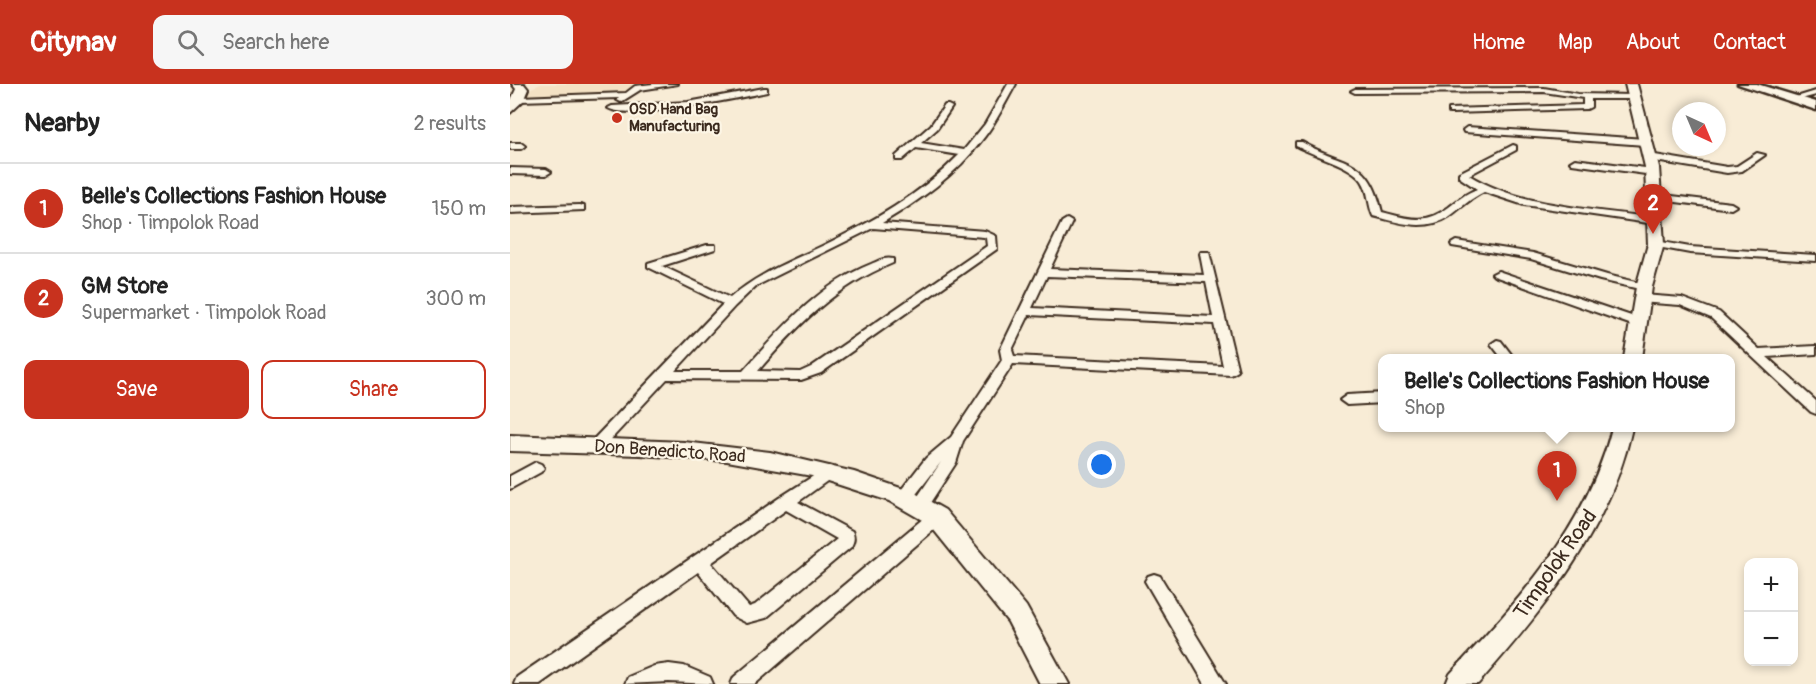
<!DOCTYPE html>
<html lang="en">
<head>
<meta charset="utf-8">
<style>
  :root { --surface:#fff; --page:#f6f6f6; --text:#222; --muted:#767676; --line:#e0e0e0; --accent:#c8321e }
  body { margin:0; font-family:Pangolin,sans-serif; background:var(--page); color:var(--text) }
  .controls { position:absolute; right:18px; bottom:18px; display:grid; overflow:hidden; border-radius:12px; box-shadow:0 3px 9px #0003 }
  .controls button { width:54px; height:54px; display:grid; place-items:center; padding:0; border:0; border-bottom:2px solid var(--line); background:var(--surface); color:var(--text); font:30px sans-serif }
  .compass { position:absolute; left:1162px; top:18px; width:54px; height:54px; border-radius:50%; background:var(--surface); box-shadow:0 3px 9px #0003; rotate:136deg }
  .you { position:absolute; left:592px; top:381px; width:21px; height:21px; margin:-15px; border:4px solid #fff; border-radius:50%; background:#1a73e8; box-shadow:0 0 0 9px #1a73e833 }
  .badge { display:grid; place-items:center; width:39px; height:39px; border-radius:50%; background:var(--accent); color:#fff; font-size:20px; font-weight:700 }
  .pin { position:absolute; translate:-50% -50px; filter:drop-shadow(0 2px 3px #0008) }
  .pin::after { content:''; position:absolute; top:32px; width:21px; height:18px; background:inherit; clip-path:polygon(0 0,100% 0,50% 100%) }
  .popup { position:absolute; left:868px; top:270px; width:357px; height:78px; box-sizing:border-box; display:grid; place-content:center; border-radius:12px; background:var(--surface); filter:drop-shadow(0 2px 4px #0005); font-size:20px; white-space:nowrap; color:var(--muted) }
  .popup b { font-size:22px; color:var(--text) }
  .popup::after { content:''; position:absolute; left:50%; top:100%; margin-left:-12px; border:12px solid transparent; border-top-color:var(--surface) }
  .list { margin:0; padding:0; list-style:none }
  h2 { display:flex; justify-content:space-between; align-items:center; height:78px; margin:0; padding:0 24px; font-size:26px }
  h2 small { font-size:20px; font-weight:400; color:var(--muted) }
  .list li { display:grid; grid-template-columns:39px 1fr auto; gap:18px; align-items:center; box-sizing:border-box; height:90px; padding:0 24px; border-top:2px solid var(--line) }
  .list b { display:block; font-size:22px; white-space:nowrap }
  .list p { margin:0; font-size:20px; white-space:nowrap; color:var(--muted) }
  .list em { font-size:20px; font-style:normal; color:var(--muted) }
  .actions { display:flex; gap:12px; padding:18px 24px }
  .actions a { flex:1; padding:14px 0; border:2px solid var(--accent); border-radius:12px; text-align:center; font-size:21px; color:var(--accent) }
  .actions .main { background:var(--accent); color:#fff }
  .icon { flex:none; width:33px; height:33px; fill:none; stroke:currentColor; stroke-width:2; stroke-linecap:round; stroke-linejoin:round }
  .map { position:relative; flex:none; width:1306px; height:600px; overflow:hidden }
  header { display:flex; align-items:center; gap:36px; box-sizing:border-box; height:84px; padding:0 30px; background:var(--accent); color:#fff }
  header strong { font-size:28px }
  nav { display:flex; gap:33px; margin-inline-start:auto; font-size:21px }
  .search { width:420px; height:54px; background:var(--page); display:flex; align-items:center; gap:15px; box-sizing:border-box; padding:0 21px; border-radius:12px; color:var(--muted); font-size:22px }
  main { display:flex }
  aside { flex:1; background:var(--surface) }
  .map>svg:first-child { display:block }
  .built { fill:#f4e2c4 }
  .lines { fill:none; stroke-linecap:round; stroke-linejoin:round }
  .street-casing { stroke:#3b2a1e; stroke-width:4 }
  .secondary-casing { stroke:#3b2a1e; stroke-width:4 }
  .primary-casing { stroke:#3b2a1e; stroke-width:5 }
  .street { fill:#fcf5e5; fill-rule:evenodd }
  .secondary { fill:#fcf5e5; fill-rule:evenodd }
  .primary { fill:#fcf5e5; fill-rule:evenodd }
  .poi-dot { fill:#c8321e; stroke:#fcf5e5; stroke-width:2 }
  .labels { text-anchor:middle; stroke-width:4.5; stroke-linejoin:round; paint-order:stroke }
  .far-poi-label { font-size:15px; font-weight:bold; fill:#3b2a1e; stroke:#fcf5e5; text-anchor:start }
  .street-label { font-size:18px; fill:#3b2a1e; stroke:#fcf5e5 }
  .near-street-label { font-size:21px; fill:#3b2a1e; stroke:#fcf5e5 }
</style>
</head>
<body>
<header>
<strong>Citynav</strong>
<div class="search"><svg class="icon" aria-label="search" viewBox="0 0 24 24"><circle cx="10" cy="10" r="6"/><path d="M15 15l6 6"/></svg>Search here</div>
<nav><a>Home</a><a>Map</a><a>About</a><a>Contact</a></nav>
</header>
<main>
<aside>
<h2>Nearby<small>2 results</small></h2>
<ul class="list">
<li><span class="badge">1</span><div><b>Belle's Collections Fashion House</b><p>Shop · Timpolok Road</p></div><em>150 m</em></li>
<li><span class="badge">2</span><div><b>GM Store</b><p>Supermarket · Timpolok Road</p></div><em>300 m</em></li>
</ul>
<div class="actions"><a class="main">Save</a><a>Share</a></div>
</aside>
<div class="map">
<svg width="1306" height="600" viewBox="0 0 1306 600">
  <rect width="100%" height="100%" fill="#f8ecd6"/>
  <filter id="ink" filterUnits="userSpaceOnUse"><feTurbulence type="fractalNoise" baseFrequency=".0167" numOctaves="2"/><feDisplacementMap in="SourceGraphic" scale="12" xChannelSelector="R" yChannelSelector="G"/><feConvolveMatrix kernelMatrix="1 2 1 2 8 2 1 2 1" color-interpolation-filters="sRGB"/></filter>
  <g filter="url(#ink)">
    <path class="built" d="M31,0H129L116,10L16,14L21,4Z"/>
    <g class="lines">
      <g class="street-casing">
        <path id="street" d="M143,0H168L130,6L111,18L107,16L109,14L9,17L5,15L9,13L116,9L125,2Z
          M498,0H506C495,19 486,39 472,56C446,91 409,117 372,139L475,147L486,152L487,165L311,289L291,296L157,295L91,366H81L79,362L81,358L213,220L138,183V179L197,161H205V165L152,182L220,214C247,190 279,178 312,162C362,138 410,111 449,71L406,64L392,76H386V72L421,41L435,21H438L442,23L427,45L411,59L454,66L475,40ZM363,144L474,153L476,154L477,162L301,283L290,288L248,287C288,241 324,203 383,179V175C375,173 368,177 361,180C308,201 270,246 233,287H165L225,222L246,202Z
          M254,4H257V8C230,14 118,37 98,24L102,22L178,18Z
          M1034,4L1068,10L1123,11L1127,13L1123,15H1081V23L1077,25L942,29H939V25L1073,21V14L1034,8L845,9L841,7L845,5Z
          M1306,7V11L1284,17L1280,15Z
          M957,43L1135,55L1139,58L1135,61L954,48L953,46Z
          M786,58H792C835,83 859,71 872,128C899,135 915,141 939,123C948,116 956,109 967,105L949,93V89L1003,61L1006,62V66L959,91C1010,123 1085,125 1145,134L1150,137L1145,140L1014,121L974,108C961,114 951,124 940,132C916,148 889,139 863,132C858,121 859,107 852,97C842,81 804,72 786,62Z
          M0,59H11L15,62L11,65H0Z
          M1247,69L1255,71L1232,87L1217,89L1139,76L1134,73L1139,70L1217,83L1227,82Z
          M1065,75L1143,85L1148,88L1143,91L1062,80L1060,78Z
          M0,84L36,85L41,88L36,91L0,90Z
          M1145,110L1221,119L1226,122L1221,125L1142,115L1140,113Z
          M70,121L74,122V126L0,129V123Z
          M557,135L562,138L540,185L694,191L690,170L691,168H699L728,287L721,291L503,280L453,357L446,379L416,425L410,427L404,425L402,421L431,378L400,418L394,420L388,418L386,414L388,410L416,374L441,353L492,276L490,266L552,138ZM537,192L696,198L703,233L522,224ZM519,231L704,240L713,282L504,272L502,266Z
          M946,157L1023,169L1097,191L1138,201L1140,203L1134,206L1090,196L1021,175L942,162L941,160Z
          M1146,157L1180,163L1306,171V177L1180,169L1142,162L1141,160Z
          M988,187L1133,236L1135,239L1129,243L1125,242L984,192L982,190Z
          M1133,211L1172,214L1209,228L1249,265L1306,262V270L1257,273L1306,317V330L1301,328L1201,234L1170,221L1129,218L1127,215L1129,212Z
          M987,256L991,257L1004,274H992L981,260Z
          M873,309V319L837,321L830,316L837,311Z
          M26,378L31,380L34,384L31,388L0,405V392Z
          M319,382L324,384L327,388L324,392L288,418L342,447C345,453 344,457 341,463L256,534L237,539L223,532L188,488L30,600H4L7,593L269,414ZM276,426L327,455L245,521L239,523L201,479Z
          M427,427L433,428L435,433L433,438L245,600H221L224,593L421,428Z
          M644,490L650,492L716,600H695L635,497L638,492Z
          M159,580L174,582L200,593L203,600L159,598L115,600L118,593L144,582Z"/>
      </g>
      <g class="secondary-casing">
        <path id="secondary" d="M2,0H14L18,5L13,17L0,29V18L6,5Z
          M1115,0H1127L1149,83L1154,160L1142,203L1132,274H1114L1126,203L1138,160L1135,83Z
          M1102,344H1122C1100,445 1035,524 968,600H936L940,590C1009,516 1076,445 1102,344Z
          M0,351L174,358L260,368L344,388L405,409L435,426L516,522L559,600H530L498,538L419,440L379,417L302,392L217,377L130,371L0,367Z"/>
      </g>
      <g class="primary-casing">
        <path id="primary" d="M1228,0H1247L1306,18V26Z"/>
      </g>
      <use href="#street" class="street"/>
      <use href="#secondary" class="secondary"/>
      <use href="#primary" class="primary"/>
    </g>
  </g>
  <circle class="poi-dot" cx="107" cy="34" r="6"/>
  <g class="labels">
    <g class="far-poi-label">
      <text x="119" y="30">OSD Hand Bag<tspan x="119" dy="17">Manufacturing</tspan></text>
    </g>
    <g class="street-label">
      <text transform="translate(160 367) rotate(4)" y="6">Don Benedicto Road</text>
    </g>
    <g class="near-street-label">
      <text transform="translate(1045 480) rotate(-55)" y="7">Timpolok Road</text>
    </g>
  </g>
</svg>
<div class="controls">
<button>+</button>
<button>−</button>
</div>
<svg class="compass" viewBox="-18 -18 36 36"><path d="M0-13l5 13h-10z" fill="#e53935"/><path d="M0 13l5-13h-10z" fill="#767676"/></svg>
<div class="you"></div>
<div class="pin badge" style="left:1047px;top:417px">1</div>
<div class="popup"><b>Belle's Collections Fashion House</b>Shop</div>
<div class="pin badge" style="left:1143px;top:150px">2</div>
</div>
</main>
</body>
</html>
